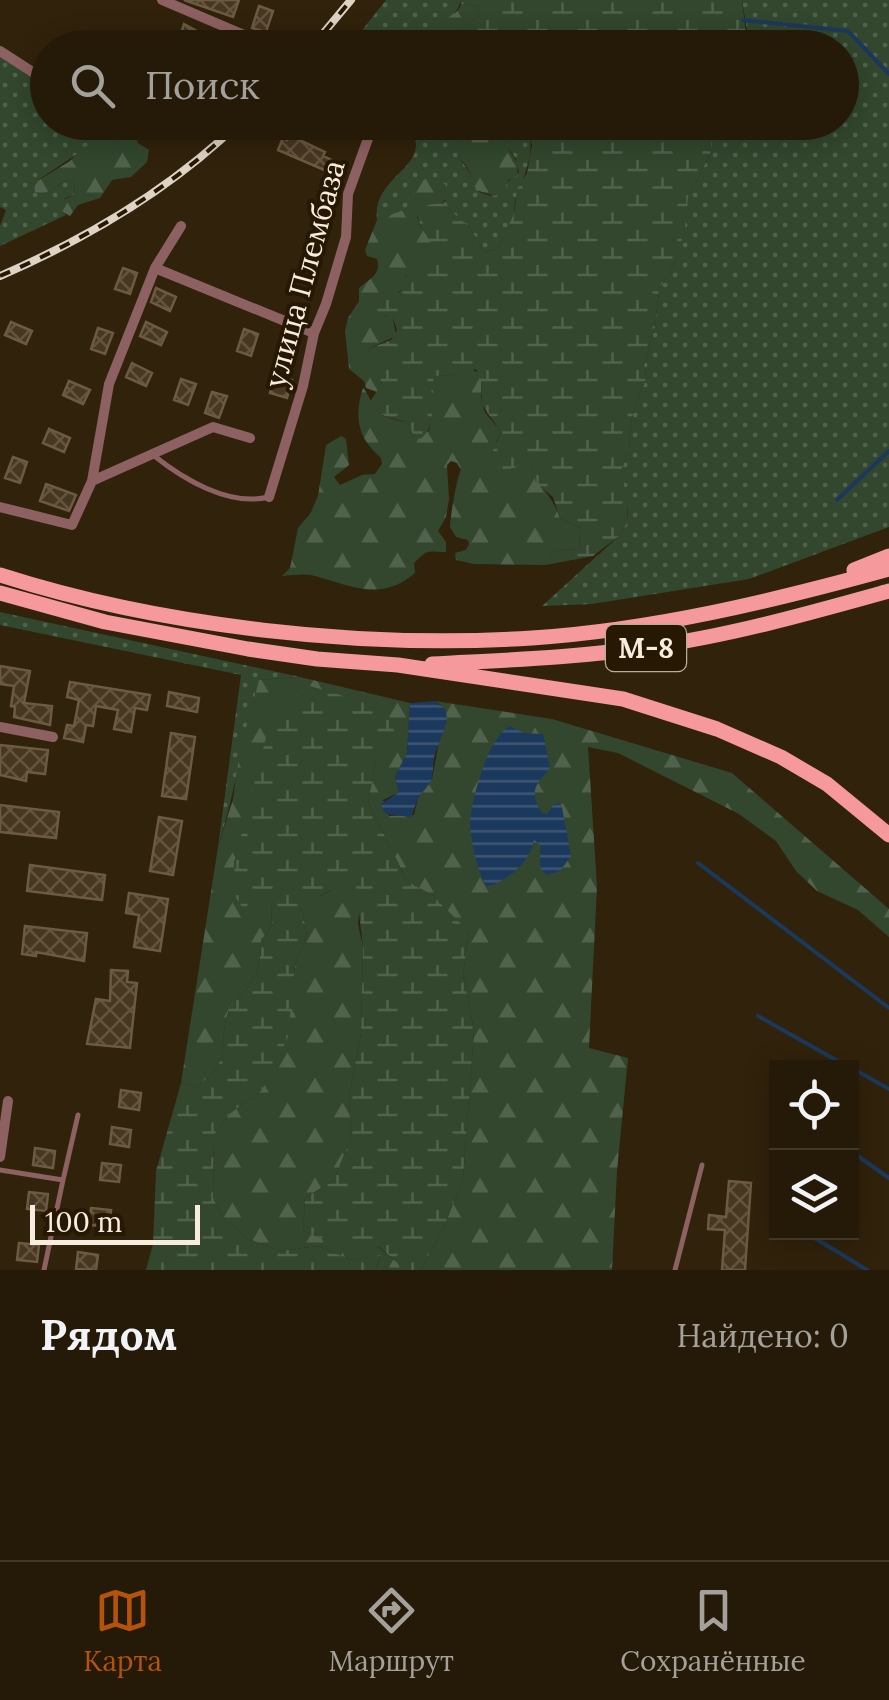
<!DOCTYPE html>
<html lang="ru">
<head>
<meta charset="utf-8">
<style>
  :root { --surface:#251a08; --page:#2d2312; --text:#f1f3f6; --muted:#a3a19c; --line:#423829; --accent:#b45309 }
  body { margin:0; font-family:Lora,serif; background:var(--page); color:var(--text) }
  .controls { position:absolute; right:30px; bottom:30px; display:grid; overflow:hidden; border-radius:0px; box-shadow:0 5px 25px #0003 }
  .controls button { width:90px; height:90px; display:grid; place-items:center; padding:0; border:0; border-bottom:2px solid var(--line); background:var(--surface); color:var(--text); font:50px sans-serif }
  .scale { position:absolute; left:30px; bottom:25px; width:170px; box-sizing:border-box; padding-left:10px; border:5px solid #f7eddf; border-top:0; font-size:28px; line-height:35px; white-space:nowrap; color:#f7eddf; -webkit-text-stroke:8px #271803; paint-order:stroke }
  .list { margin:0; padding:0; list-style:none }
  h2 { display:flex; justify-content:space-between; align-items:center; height:130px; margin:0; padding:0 40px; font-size:42px }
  h2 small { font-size:32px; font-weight:400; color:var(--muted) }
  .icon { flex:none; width:55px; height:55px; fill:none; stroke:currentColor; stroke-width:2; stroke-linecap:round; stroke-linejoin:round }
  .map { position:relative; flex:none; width:889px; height:1270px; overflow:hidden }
  .search { position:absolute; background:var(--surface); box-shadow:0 5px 25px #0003; left:30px; right:30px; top:30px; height:110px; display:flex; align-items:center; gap:25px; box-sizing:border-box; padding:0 35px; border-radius:55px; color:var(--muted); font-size:38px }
  .sheet { height:290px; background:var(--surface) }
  nav { display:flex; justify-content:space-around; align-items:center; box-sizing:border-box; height:140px; border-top:2px solid var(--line); background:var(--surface); font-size:28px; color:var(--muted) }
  nav a { display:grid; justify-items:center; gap:5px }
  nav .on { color:var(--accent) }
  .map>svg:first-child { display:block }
  .grass { fill:url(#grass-dots) }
  .forest { fill:url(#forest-firs) }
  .wetland { fill:url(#wetland-marsh) }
  .water { fill:url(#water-rules) }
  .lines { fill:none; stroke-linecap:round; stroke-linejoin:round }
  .stream { stroke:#1b395c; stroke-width:4 }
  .building { fill:url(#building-cross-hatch); stroke:#6c5a42; stroke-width:2.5 }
  .lane { stroke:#8d6061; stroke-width:5 }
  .street { stroke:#8d6061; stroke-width:10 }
  .primary { stroke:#f5999c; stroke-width:15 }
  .rail-casing { stroke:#ded3c4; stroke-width:8 }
  .rail { stroke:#271803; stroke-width:4; stroke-dasharray:11; stroke-linecap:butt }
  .labels { text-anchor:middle; stroke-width:8; stroke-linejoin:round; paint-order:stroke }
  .shield { fill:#271803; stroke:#b9ad9d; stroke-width:2.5 }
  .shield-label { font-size:28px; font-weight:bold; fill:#f7eddf }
  .street-label { font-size:30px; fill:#f7eddf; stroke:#271803 }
</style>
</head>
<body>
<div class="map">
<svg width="889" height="1270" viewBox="0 0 889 1270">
  <defs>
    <pattern id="grass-dots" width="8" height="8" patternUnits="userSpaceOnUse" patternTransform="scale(2.5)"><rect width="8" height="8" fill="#32472e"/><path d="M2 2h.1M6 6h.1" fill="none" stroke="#50624c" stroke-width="1.8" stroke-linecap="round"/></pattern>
    <pattern id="forest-firs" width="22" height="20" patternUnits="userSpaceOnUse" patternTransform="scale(2.5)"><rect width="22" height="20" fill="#32472e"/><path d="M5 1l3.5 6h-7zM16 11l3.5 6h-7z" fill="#50624c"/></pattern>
    <pattern id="wetland-marsh" width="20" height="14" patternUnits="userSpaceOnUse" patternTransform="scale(2.5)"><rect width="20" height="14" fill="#32472e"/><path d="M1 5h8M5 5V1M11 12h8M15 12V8" fill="none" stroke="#50624c"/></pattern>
    <pattern id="water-rules" width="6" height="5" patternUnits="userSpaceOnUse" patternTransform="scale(2.5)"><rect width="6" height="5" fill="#1b395c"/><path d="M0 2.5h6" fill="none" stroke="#3d5673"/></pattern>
    <pattern id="building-cross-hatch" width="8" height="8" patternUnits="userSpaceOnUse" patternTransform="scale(2.5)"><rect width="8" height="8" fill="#483720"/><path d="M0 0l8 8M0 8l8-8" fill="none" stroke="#635440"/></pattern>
  </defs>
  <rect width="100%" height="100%" fill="#31220b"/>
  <path class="grass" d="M386,0H461C460,11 439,28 432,47L348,48Z
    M742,0H889V527L749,579L592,604L542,606L619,536L627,522L628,510L621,473L629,445L632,417L646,378L644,365L655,327L659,290L676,260L688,197L710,154L717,123L842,122V48L746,47L748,36Z
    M0,56L47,87L48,122L118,123L115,141L77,154L38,180L42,195L67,180L75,182L74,195L65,198L61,211L66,215L0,246V226L6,210L0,207Z
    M408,123H475C445,163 464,152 479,192L491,196L519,172L516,159L507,147L503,123C549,123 526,172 516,197C514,202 515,207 514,213C511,224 502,238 497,249L485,252L469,227L442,203L446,200L412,199L406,209L377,220C372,182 416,171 416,145C416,138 410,129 408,123Z
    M0,612L300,677L259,680C244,736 235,792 218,847L241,675L0,625Z"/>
  <path class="forest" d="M461,4L477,6L479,16L462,28L448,47L432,48C436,37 439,28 446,20C452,13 458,14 461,4Z
    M118,123H130L138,143L149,150L147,162L131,177L112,180L100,198L78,205L70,216L61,211V201L74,195L75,182L67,180L42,195L35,192L34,183L70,161L83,147L115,141Z
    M475,123H503L507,147L518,164L517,176L508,180L505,190L495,196L476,190C467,149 443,166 475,123Z
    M432,177L446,185L448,195L442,203H436L417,217C421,232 435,240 435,255L406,275L404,288L394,295L383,315L393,318L396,336L368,349L382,382L377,392L366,388L364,381L349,369L345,331L348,318L359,301V288C369,279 382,274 377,259L367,256L365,250L377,220L406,209L420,181Z
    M470,369L480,373C483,385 479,399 484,410C488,418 496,424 501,432L496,442L524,461H530C539,491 551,492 560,518L580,528L579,550L561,549L550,554L546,565L474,564L456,560L455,553L466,550L469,544L468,540L456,537L450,527C450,518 457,477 461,470L457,463L451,461L447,465L449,499L446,517L438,531L446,542V552C427,552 429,548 414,563L415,573C381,602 352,586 315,576C305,573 292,575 282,576L290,568L298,528L310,514L318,496L326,445L341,436L346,439L349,465L334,477L340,485L362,475L375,474L382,464L381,458C357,437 354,418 363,387C379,412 373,416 407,422L414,436L429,431C435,412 426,393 435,376L454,375Z
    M300,677L410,703L407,753L395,777L399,792L383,800L389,816L414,815L418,798L432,780L440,736L441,705L435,701L552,719L732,773L889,909V937L858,910L817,891L796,871L776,841L739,814L618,753L588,747L597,886L589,1048L628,1058L617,1171L612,1270H421L445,1224L463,1179L474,1031L463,974L469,933L432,895L407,881L368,802L376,759L246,825L234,863L271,904L272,927L261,940C261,962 258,976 244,992C239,997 231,1004 229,1010C216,1045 235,1061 196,1087L181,1083L218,847L233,799L240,750L259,680Z
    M340,885H356L360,901L358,924L363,947L361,1033L349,1096L351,1138L334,1180L305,1198L303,1231L352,1250L378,1247L398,1263L401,1270H376L380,1256L351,1260L319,1246L280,1251L248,1239L220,1214L213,1197L214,1135L229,1114L262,1090L291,994L295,965L307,935L303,914L311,901Z"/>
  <path class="wetland" d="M461,0H742L747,41L746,48L448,47L462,28L479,16L477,6L461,4Z
    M515,123H717L710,154L688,197L685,228L676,260L659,290L655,327L644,365L646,378L632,417L629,445L621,473L628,500L627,522L619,536L593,556L546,565L550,554L561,549L579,550L580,528L560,518L553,497L536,483L530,461L505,471L495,464L492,453L501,432L482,405L481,378L476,369L460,375L435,376C425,397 442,423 420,439L414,436L407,422C392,418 377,417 370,402L382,383L368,349L391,340L397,330L393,318L378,313L373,303L382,295L400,292L409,269L435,254C433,235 393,206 442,203L469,227L485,252L497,249L514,214L517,189L527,173L532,145L528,133Z
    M310,686L387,709L397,740L376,759L368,802L407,881L432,895L469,932L463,974L474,1031L463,1179L445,1224L421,1270H401L398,1263L379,1247L353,1251L303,1231L305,1198L334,1180L351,1138L349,1096L361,1033L363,947L356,886C335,884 314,896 303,914L307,935L295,965L288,1037L262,1090L229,1114L214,1135L213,1197L220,1214L248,1239L280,1251L319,1246L351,1260L380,1255L376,1270H146L153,1244L156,1171L181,1083L196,1087C235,1061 216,1045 229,1010C231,1004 239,997 244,992C258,976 261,962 261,940L272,927L271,904L250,918L236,898L234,863L272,714Z"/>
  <path class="water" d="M435,701L446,710L447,721L434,757L432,780L418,798L411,817L385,814L381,804L399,792L395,777L407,753L410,703Z
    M510,726L524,733L543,734L550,768C536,785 528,790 542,813L547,814L554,804L559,803L562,807L571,856L560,871L547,875L540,868V845L534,840C531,861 507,882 487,886C478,876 469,834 470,819C474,794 487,738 510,726Z"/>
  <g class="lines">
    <path class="stream" d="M743,20L848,31L889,74
      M837,500L889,451
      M698,863L889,1008
      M758,1016L850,1068
      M852,1068L889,1089
      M852,1152L889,1178
      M805,1232L867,1270"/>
  </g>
  <path class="building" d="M184,0H239L233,17Z
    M259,6L273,11L266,32L252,28Z
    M184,24L197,31L240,48L177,45Z
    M289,135L325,152L323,156L334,161L329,172L278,150L283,138L287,140Z
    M123,268L137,273L130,294L115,289Z
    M156,288L176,297L170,311L151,302Z
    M11,322L32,331L26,344L5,335Z
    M146,322L167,332L161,345L140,336Z
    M98,328L113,333L105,354L91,349Z
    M244,329L258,334L251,356L237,351Z
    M132,363L152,373L146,386L126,377Z
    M275,375L292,380L287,398L270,393Z
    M181,379L196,384L188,405L174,400Z
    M69,381L90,390L83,404L63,395Z
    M212,392L227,396L219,418L205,413Z
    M49,429L70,438L64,452L43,443Z
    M13,457L27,462L20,483L5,478Z
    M46,484L76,495L69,511L40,501Z
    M0,666L30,671L24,703L52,706L50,725L14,717L15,707L11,706L14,686L0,684Z
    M70,682L150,695L147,710L135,708L131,732L114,729L118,710L96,706L93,726L86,725L83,742L64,738L67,725L74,726L79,700L67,697Z
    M169,692L199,698L197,712L167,706Z
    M171,733L195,737L186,799L162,796Z
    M0,745L48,750L45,774L27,772L26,781L0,775Z
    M0,805L59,812L56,838L0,832Z
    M159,817L182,821L173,875L150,871Z
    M30,865L105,875L102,900L27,891Z
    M129,893L168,899L160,951L134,947L139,915L126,913Z
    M25,926L87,933L84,961L36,952V956L22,954Z
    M111,970L128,971L127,982L137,983L130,1048L87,1044L96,999L110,1001Z
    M121,1090L141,1093L139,1110L119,1107Z
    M112,1127L131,1130L129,1147L110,1144Z
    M35,1148L55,1151L53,1168L33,1165Z
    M102,1163L121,1165L119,1182L100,1180Z
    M729,1181L751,1183L745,1270H722L725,1230L708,1229L709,1215L726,1217Z
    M29,1192L48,1194L46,1211L27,1209Z
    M91,1208L111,1210L109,1227L89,1225Z
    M19,1243L39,1245L37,1262L17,1260Z
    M78,1252L98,1255L96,1270L76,1269Z"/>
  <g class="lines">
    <path class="lane" d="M153,455C183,479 229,507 269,497
      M0,1170L63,1180L44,1270
      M63,1180L78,1115
      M675,1270L702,1165"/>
    <path class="street" d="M162,0L258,41
      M0,51L48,82
      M141,122L165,132
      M155,268L314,333
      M92,481L213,427L250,438
      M269,497L303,386L314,333L326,304L346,237L348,194L374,122
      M0,507L72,525L92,481L109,384L155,268L181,226
      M0,727L53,737
      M0,1157L8,1101"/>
    <path class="primary" d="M854,570L889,556
      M0,575C162,627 362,649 532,638C653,630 773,601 889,569
      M0,593L105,622L248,649L317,659L398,665L623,699L717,729L781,757L827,784L889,835
      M432,664C504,660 576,658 648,647C729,636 810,613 889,591"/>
    <g class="rail-casing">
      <path id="rail" d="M311,48L351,0
        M0,276C88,238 171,189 240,122"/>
    </g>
    <use href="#rail" class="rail"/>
  </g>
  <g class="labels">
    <rect class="shield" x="606" y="625" width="80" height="46" rx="8"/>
    <g class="shield-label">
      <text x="646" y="658">М-8</text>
    </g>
    <g class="street-label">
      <text transform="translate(305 274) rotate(-75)" y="10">улица Плембаза</text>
    </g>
  </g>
</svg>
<div class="controls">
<button><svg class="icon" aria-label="locate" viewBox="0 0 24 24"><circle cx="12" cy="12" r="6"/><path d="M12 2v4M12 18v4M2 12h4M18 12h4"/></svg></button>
<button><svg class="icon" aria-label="layers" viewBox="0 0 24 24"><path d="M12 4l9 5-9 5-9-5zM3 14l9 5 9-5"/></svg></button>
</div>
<div class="scale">100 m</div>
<div class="search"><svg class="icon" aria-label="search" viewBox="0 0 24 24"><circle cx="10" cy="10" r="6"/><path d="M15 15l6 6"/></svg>Поиск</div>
</div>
<section class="sheet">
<h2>Рядом<small>Найдено: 0</small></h2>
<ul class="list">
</ul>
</section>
<nav>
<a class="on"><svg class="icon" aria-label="map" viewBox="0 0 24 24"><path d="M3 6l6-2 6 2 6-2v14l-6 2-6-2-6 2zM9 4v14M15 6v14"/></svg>Карта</a>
<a><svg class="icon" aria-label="directions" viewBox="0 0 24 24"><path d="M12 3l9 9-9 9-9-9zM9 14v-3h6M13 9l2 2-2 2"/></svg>Маршрут</a>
<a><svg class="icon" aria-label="saved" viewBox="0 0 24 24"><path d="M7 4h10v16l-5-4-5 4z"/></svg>Сохранённые</a>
</nav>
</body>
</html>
